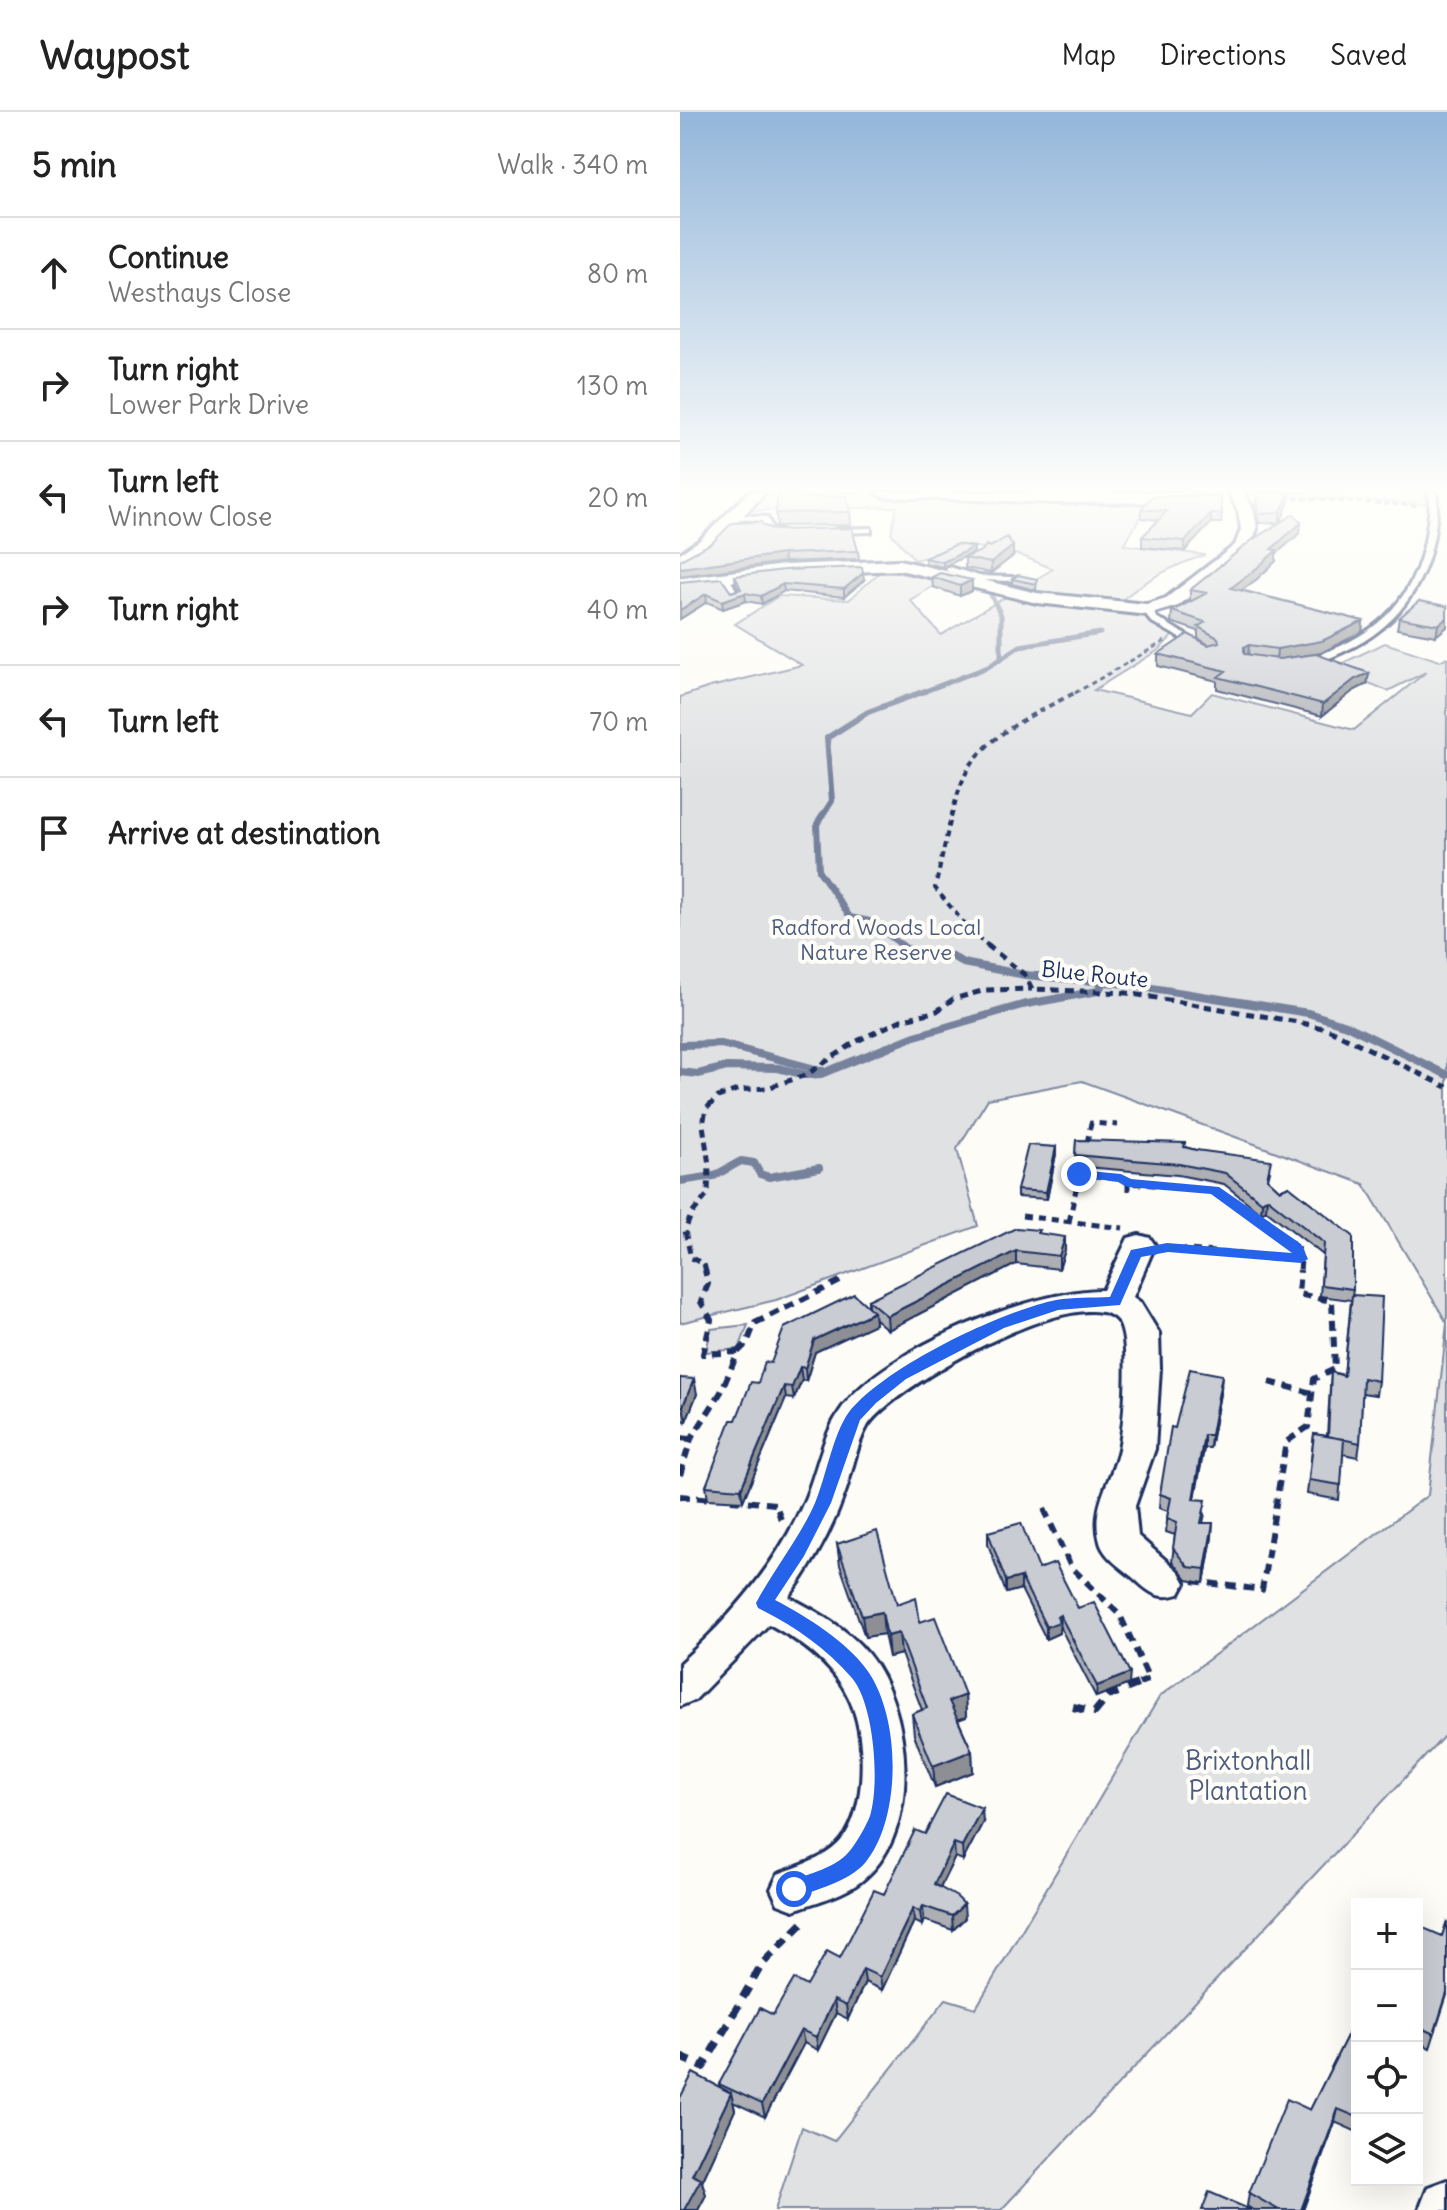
<!DOCTYPE html>
<html lang="en">
<head>
<meta charset="utf-8">
<style>
  :root { --surface:#fff; --page:#f6f6f6; --text:#222; --muted:#767676; --line:#e0e0e0 }
  body { margin:0; font-family:Delius,sans-serif; background:var(--page); color:var(--text) }
  .controls { position:absolute; right:24px; bottom:24px; display:grid; overflow:hidden; border-radius:0px; box-shadow:0 8px 32px #0002 }
  .controls button { width:72px; height:72px; display:grid; place-items:center; padding:0; border:0; border-bottom:2px solid var(--line); background:var(--surface); color:var(--text); font:40px sans-serif }
  .stop { position:absolute; width:24px; height:24px; margin:-18px; border:6px solid #2563eb; border-radius:50%; background:#fff }
  .stop.end { background:#2563eb; border-color:#fff; box-shadow:0 2px 8px #0008 }
  .list { margin:0; padding:0; list-style:none }
  h2 { display:flex; justify-content:space-between; align-items:center; height:104px; margin:0; padding:0 32px; font-size:34px }
  h2 small { font-size:26px; font-weight:400; color:var(--muted) }
  .list li { display:grid; grid-template-columns:52px 1fr auto; gap:24px; align-items:center; box-sizing:border-box; height:112px; padding:0 32px; border-top:2px solid var(--line) }
  .list b { display:block; font-size:30px; white-space:nowrap }
  .list p { margin:0; font-size:26px; white-space:nowrap; color:var(--muted) }
  .list em { font-size:26px; font-style:normal; color:var(--muted) }
  .icon { flex:none; width:44px; height:44px; fill:none; stroke:currentColor; stroke-width:2; stroke-linecap:round; stroke-linejoin:round }
  .map { position:relative; flex:none; width:767px; height:2098px; overflow:hidden }
  header { display:flex; align-items:center; gap:48px; box-sizing:border-box; height:112px; padding:0 40px; background:var(--surface); border-bottom:2px solid var(--line) }
  header strong { font-size:38px }
  nav { display:flex; gap:44px; margin-inline-start:auto; font-size:28px }
  main { display:flex }
  aside { flex:1; background:var(--surface) }
  .map>svg:first-child { display:block }
  .green { fill:#e0e1e3; stroke:#7e88a0; stroke-width:2 }
  .lines { fill:none; stroke-linecap:round; stroke-linejoin:round }
  .stream-far2 { stroke:#76819c; stroke-width:5 }
  .stream-far1 { stroke:#76819c; stroke-width:6 }
  .stream { stroke:#76819c; stroke-width:8 }
  .lane-casing { stroke:#1b2f5e; stroke-width:6 }
  .street-casing { stroke:#1b2f5e; stroke-width:6 }
  .path-far4 { stroke:#1b2f5e; stroke-width:3; stroke-dasharray:5 4; stroke-linecap:butt }
  .path-far3 { stroke:#1b2f5e; stroke-width:4; stroke-dasharray:6 5; stroke-linecap:butt }
  .path-far2 { stroke:#1b2f5e; stroke-width:5; stroke-dasharray:8 6; stroke-linecap:butt }
  .path-far1 { stroke:#1b2f5e; stroke-width:6; stroke-dasharray:10 7; stroke-linecap:butt }
  .path { stroke:#1b2f5e; stroke-width:8; stroke-dasharray:12 9; stroke-linecap:butt }
  .lane { fill:#fdfcf7; fill-rule:evenodd }
  .street { fill:#fdfcf7; fill-rule:evenodd }
  .wall { fill:#adafb5; stroke:#1b2f5e; stroke-width:2 }
  .shaded-wall { fill:#8d8f94; stroke:#1b2f5e; stroke-width:2 }
  .building { fill:#c9ccd3; stroke:#1b2f5e; stroke-width:2 }
  .route { fill:#2563eb }
  .labels { text-anchor:middle; stroke-width:8; stroke-linejoin:round; paint-order:stroke }
  .park-label { font-size:22px; fill:#4c5c7f; stroke:#fdfcf7 }
  .street-label { font-size:22px; fill:#1b2f5e; stroke:#fdfcf7 }
  .near-park-label { font-size:26px; fill:#4c5c7f; stroke:#fdfcf7 }
</style>
</head>
<body>
<header>
<strong>Waypost</strong>
<nav><a>Map</a><a>Directions</a><a>Saved</a></nav>
</header>
<main>
<aside>
<h2>5 min<small>Walk · 340 m</small></h2>
<ul class="list">
<li><svg class="icon" aria-label="ahead" viewBox="0 0 24 24"><path d="M12 20V5M6 11l6-6 6 6"/></svg><div><b>Continue</b><p>Westhays Close</p></div><em>80 m</em></li>
<li><svg class="icon" aria-label="right" viewBox="0 0 24 24"><path d="M7 20v-9h11M14 6l5 5-5 5"/></svg><div><b>Turn right</b><p>Lower Park Drive</p></div><em>130 m</em></li>
<li><svg class="icon" aria-label="left" viewBox="0 0 24 24"><path d="M17 20v-9H6M10 6l-5 5 5 5"/></svg><div><b>Turn left</b><p>Winnow Close</p></div><em>20 m</em></li>
<li><svg class="icon" aria-label="right" viewBox="0 0 24 24"><path d="M7 20v-9h11M14 6l5 5-5 5"/></svg><div><b>Turn right</b></div><em>40 m</em></li>
<li><svg class="icon" aria-label="left" viewBox="0 0 24 24"><path d="M17 20v-9H6M10 6l-5 5 5 5"/></svg><div><b>Turn left</b></div><em>70 m</em></li>
<li><svg class="icon" aria-label="arrive" viewBox="0 0 24 24"><path d="M6 21V4h12l-3 4 3 4H6"/></svg><div><b>Arrive at destination</b></div></li>
</ul>
</aside>
<div class="map">
<svg width="767" height="2098" viewBox="0 0 767 2098">
  <rect width="100%" height="100%" fill="#fdfcf7"/>
  <filter id="ink" filterUnits="userSpaceOnUse"><feTurbulence type="fractalNoise" baseFrequency=".0125" numOctaves="2"/><feDisplacementMap in="SourceGraphic" scale="16" xChannelSelector="R" yChannelSelector="G"/><feConvolveMatrix kernelMatrix="1 2 1 2 8 2 1 2 1" color-interpolation-filters="sRGB"/></filter>
  <g filter="url(#ink)">
    <path class="green" d="M78,380H253L471,388L444,433L525,443C489,455 463,469 435,494L471,504L494,522L480,537L414,578L512,601L532,581L674,618L746,560L708,579L652,556L705,531L760,549L767,545V1621L321,2098H95L122,2015L154,2029L266,1887L296,1896L480,1584L748,1383L767,1211L684,1072L402,969L308,987L277,1037L298,1114L96,1188L0,1211V585L30,575L122,553L55,512L99,484L169,488L202,458L262,469L230,488L261,523L373,457L340,443L290,434L235,448L211,421L217,395L58,399Z
      M561,380H746L747,392L562,382Z
      M68,1213L59,1237L26,1240L31,1217Z"/>
    <g class="lines">
      <path class="stream-far2" d="M311,483L321,503V546
        M240,581L308,555L340,534L420,521"/>
      <path class="stream-far1" d="M224,835L190,809L170,805L139,759L137,712L152,689L147,626L188,600L245,579"/>
      <path class="stream" d="M221,833L226,837L272,844L283,851L345,863L447,872L628,901L666,913L767,963
        M0,933L41,932L143,959
        M0,960L18,962L47,955L98,956L126,963L141,962L235,924L342,893L418,879L424,870
        M0,1069L34,1064L61,1049L74,1051L80,1062L89,1065L139,1056"/>
      <g class="lane-casing">
        <path id="lane" d="M749,380H756C759,394 756,409 754,423C745,475 715,516 667,538C655,544 640,551 626,551V547C691,527 734,493 746,424C748,409 751,395 749,380Z
          M50,402L87,405L92,415L108,420L104,422L86,419L81,409L53,406H50Z
          M188,416H191V420L157,421L153,419L157,417Z
          M270,455L299,464L332,465L336,467L332,469L298,468L267,459L266,457Z
          M41,462H47L59,483L58,485H52L40,464Z
          M465,496H471L476,505L523,533L516,535L470,509L464,498Z"/>
      </g>
      <g class="street-casing">
        <path id="street" d="M69,380H86L32,436L0,453V441L20,428Z
          M195,380H512L520,385L512,390L381,391L203,385Z
          M548,380H564L574,399L577,417L568,439L498,494L468,503L357,491L220,458L104,463L0,476V466L104,453L220,448L357,481L467,492L486,486L555,433L561,417L558,399Z
          M459,1123L470,1126L475,1133L453,1185L460,1190L479,1221L480,1256L475,1337L455,1394L458,1424L499,1460L505,1471L499,1482C480,1488 471,1482 457,1469C445,1458 424,1446 420,1430C410,1394 432,1369 439,1337C444,1312 451,1231 439,1211C410,1162 209,1276 187,1315C176,1334 173,1358 166,1378C153,1416 133,1453 109,1485C138,1500 168,1517 188,1542C232,1596 242,1716 186,1765C167,1783 138,1789 114,1798L98,1792L91,1777L98,1762C119,1754 142,1748 158,1732C174,1716 179,1691 181,1670C187,1589 157,1549 89,1512L15,1588L0,1594V1551C50,1506 96,1454 123,1392C137,1361 141,1325 162,1296C204,1237 352,1178 423,1178L448,1126Z
          M767,2068V2098H739L748,2075Z"/>
      </g>
      <path class="path-far4" d="M605,386L739,394
        M395,581L485,529"/>
      <path class="path-far3" d="M310,835L293,822L255,776C263,745 274,675 292,651C318,616 361,599 398,579"/>
      <path class="path-far2" d="M307,833L345,863L352,877L447,881L618,910L650,918L767,975
        M407,1031L411,1011L438,1013
        M399,1062L441,1067L448,1071L534,1078L617,1135L621,1147
        M448,1071V1085
        M342,1104L443,1116
        M389,1110L402,1049
        M484,1136L621,1147L620,1160
        M26,1160L24,1152L11,1146L5,1119L11,1103L28,1082L29,1053L23,1013L26,997L38,985L57,978L87,976L126,963L177,929L221,908L257,899L273,887L306,878L352,877"/>
      <path class="path-far1" d="M58,1240L67,1231L75,1211L160,1169
        M589,1270L632,1281
        M0,1326L11,1327
        M0,1363L11,1327L41,1280L58,1240L23,1242L31,1208L21,1190L28,1172L25,1158
        M0,1384L33,1387
        M51,1388L96,1392L101,1408
        M364,1397L391,1455L440,1503L469,1567L455,1573
        M513,1469L582,1478L606,1330L628,1315L634,1267L655,1257L652,1189L618,1182L620,1158"/>
      <path class="path" d="M393,1595L415,1600L428,1584L460,1571
        M0,1945L23,1955L82,1852L127,1807"/>
      <use href="#lane" class="lane"/>
      <use href="#street" class="street"/>
    </g>
    <path class="wall" d="M610,380L609,389L600,411H579L575,395L576,386Z
      M123,385L170,400L171,413L97,414L96,401Z
      M461,397L542,402L541,411H531L505,439L462,435V425L479,408L461,406Z
      M84,414L178,439L179,447L104,450Z
      M620,421L596,442V449L577,467L561,478L683,509L682,520L641,541L612,546L689,561L687,572L673,579L642,604L537,577V569L478,554V542L529,533L518,526V519L491,510L492,499L511,489H510V478Z
      M294,440L263,455L245,451V446Z
      M333,444L311,461L285,456V446Z
      M55,464L184,468L164,485L104,479L82,492L66,489L43,497L27,490L0,507V470L51,480L59,477L56,472Z
      M252,465L292,468V479L280,484L253,475Z
      M332,467H357L356,478L332,472Z
      M767,494L756,524L717,517L719,506Z
      M396,1028L505,1035L590,1059L588,1067L600,1078L609,1074L673,1177L672,1183L698,1269L696,1283L682,1281L680,1331L678,1345L663,1342L659,1388L627,1382L634,1322L647,1324L651,1260L664,1263L671,1188L640,1184L643,1143L586,1098L581,1101L544,1072L498,1063L395,1054Z
      M376,1035V1042L367,1087L337,1085V1078Z
      M359,1122L385,1138L379,1157L336,1152L208,1218L194,1206L195,1212L135,1240L126,1269L122,1268L114,1287L106,1286L63,1389L28,1387L26,1374L56,1308L91,1251L188,1195V1188Z
      M0,1266L17,1282L6,1309L0,1308Z
      M541,1276L530,1336H524L515,1387L525,1402L523,1411L532,1425L524,1471L507,1468L492,1450L495,1423L486,1420L488,1399L479,1396L480,1382L495,1316Z
      M308,1420L359,1457L398,1496L449,1572L416,1585L380,1515H379V1521L366,1527L341,1477L326,1481L308,1432Z
      M157,1432L217,1492L240,1510L285,1583L286,1605L278,1608L292,1639L293,1660L255,1675L234,1623L232,1602L242,1598L221,1542L209,1545L204,1522L185,1525L160,1453Z
      M303,1710L283,1748L275,1745L260,1775L285,1806L273,1818L244,1808L242,1813L234,1809L202,1878L185,1870L168,1907L156,1901L138,1938L124,1931L85,2005L53,1990L55,1998L22,2070L26,2083L18,2098H0L40,1975L39,1972L93,1903L160,1846L245,1722Z
      M767,1809V1883L750,1936L737,1930V1819L762,1824Z
      M677,1904V2020L655,2010L623,2098H573L567,2094L569,2081L630,1998Z"/>
    <path class="shaded-wall" d="M610,380L609,389L600,411V401Z
      M531,402V411L505,439V429Z
      M621,411L620,421L596,442V449L577,467L550,487L551,476L591,437Z
      M333,434V444L311,461V451Z
      M294,435V440L263,455V450Z
      M103,442L104,450L0,464V456Z
      M183,461L184,468L164,485V477Z
      M292,468V479L280,484V474Z
      M103,472L104,479L82,492L81,484Z
      M65,481L66,489L43,497L42,489Z
      M26,482L27,490L0,507V498Z
      M767,506V515L756,524L758,513Z
      M683,509L682,520L641,541L596,548L597,537Z
      M569,533L568,544L564,546V535Z
      M689,561L687,572L673,579L642,604L643,592L675,567Z
      M376,1035V1042L367,1087L366,1080Z
      M587,1086L586,1098L581,1101L582,1090Z
      M385,1125V1138L379,1157V1144Z
      M336,1139V1152L208,1218L207,1204Z
      M194,1200L195,1212L135,1240L126,1269L125,1256L134,1228Z
      M120,1255L122,1268L114,1287L112,1275Z
      M542,1263L541,1276L530,1336L531,1323Z
      M14,1267L17,1282L6,1309L3,1294Z
      M104,1274L106,1286L63,1389L61,1377Z
      M524,1323V1336L512,1401L513,1387Z
      M533,1411L532,1425L524,1471L525,1457Z
      M341,1465V1477L326,1481V1469Z
      M202,1500L204,1522L185,1525L182,1504Z
      M380,1503L379,1521L366,1527V1515L377,1505Z
      M219,1521L221,1542L209,1545L207,1524Z
      M450,1561L449,1572L416,1585L417,1574Z
      M285,1583L286,1605L270,1610L269,1589Z
      M292,1639L293,1660L255,1675L253,1654Z
      M302,1696L303,1710L283,1748L282,1734Z
      M274,1731L275,1745L255,1785L254,1772Z
      M284,1792L285,1806L273,1818L272,1804Z
      M243,1794L244,1808L242,1813L240,1800Z
      M233,1796L234,1809L202,1878L200,1865Z
      M183,1857L185,1870L168,1907L166,1894Z
      M154,1888L156,1901L138,1938L136,1925Z
      M121,1918L124,1931L85,2005L82,1992Z
      M51,1981L55,1998L22,2070L26,2083L18,2098H4L12,2063Z
      M658,1997L655,2010L623,2098H621Z"/>
    <path class="building" d="M98,380H116L123,385L166,384L170,400L96,401Z
      M579,380H610L600,401L580,402L576,386Z
      M540,383L542,402H531L505,429L462,425L487,399L461,397L472,384Z
      M614,402L621,411L591,437L597,438L577,456L551,476L683,509L642,529L597,537L569,533L564,535V542L599,547L636,542L689,561L675,567L643,592L538,565L546,559L478,542L508,522L528,533L539,530L538,526L518,515L525,510L492,499L527,481L510,478L572,428Z
      M81,410L84,414L96,418L172,416L178,439L103,442L0,456V448L32,431L52,411Z
      M327,425L333,434L311,451L285,446L303,438L306,433L310,435Z
      M277,432L294,435L263,450L245,446Z
      M182,455L183,461L164,477L103,472L81,484L65,481L42,489L26,482L0,498V470L41,466L51,480L61,477L55,464L104,458Z
      M260,461L292,468L280,474L252,465Z
      M338,463L357,467L356,472L332,467Z
      M739,489L767,494V506L758,513L719,506Z
      M396,1028L505,1031L504,1035L516,1038L591,1048L587,1066L600,1078L609,1074L673,1124V1177L641,1173L644,1131L587,1086L582,1090L545,1061L499,1052L395,1043Z
      M348,1033L376,1035L366,1080L337,1078Z
      M336,1116L359,1118L357,1121L385,1125L379,1144L336,1139L207,1204L188,1188Z
      M174,1182L194,1200L134,1228L125,1256L120,1255L112,1275L104,1274L61,1377L26,1374L51,1308H56L71,1270L78,1271L85,1250L91,1251L104,1216Z
      M672,1183L702,1185L698,1269L683,1266L680,1331L648,1324L651,1260L664,1264Z
      M510,1257L542,1263L531,1323H524L513,1387L526,1388L521,1411H533L525,1457L508,1455L493,1436L497,1410L487,1406L491,1386L480,1382L491,1315L495,1316Z
      M0,1266L14,1267L3,1294H0Z
      M634,1322L664,1327L661,1373L629,1368Z
      M341,1411L359,1457L375,1451L398,1496L414,1490L450,1561L417,1574L380,1503L377,1505L379,1510L366,1515L341,1465L326,1469L308,1420Z
      M197,1419L217,1492L236,1485L240,1510L255,1505L285,1583L269,1589L292,1639L253,1654L232,1602L247,1596L219,1521L207,1524L202,1500L182,1504L157,1432Z
      M266,1682L302,1696L282,1734L274,1731L254,1772L277,1785L284,1792L272,1804L243,1794L240,1800L233,1796L200,1865L183,1857L166,1894L154,1888L136,1925L121,1918L82,1992L39,1972L80,1896L93,1903L114,1867L127,1874L147,1839L160,1846L194,1778L204,1782L235,1718L245,1722Z
      M767,1809V1881L754,1922L737,1914V1819L739,1814L762,1824Z
      M677,1904V2005L658,1997L621,2098H599L569,2081L607,1987L630,1998Z
      M13,1961L51,1981L12,2063L21,2067L4,2098H0V1986Z
      M529,2080L571,2098H522Z"/>
  </g>
  <linearGradient id="sky" x2="0" y2="1"><stop stop-color="#93b6da"/><stop offset="0.56" stop-color="#fefefb"/><stop offset="1" stop-color="#fefefb" stop-opacity="0"/></linearGradient>
  <rect width="767" height="673" fill="url(#sky)"/>
  <path class="route" d="M399,1058L441,1062L451,1067L539,1075L621,1132L628,1147L621,1151L488,1140L461,1145L440,1193L378,1198L324,1216L226,1267L196,1291L180,1308L151,1391L124,1444L95,1488C126,1504 167,1530 187,1558C221,1605 222,1706 185,1751C168,1770 137,1777 114,1786L107,1783L104,1777L107,1770C128,1762 158,1756 172,1736C178,1728 186,1714 190,1704C200,1671 194,1592 172,1566C145,1535 114,1514 78,1496L76,1491C94,1457 119,1427 135,1391C146,1365 153,1322 169,1300C205,1255 319,1200 376,1188C393,1185 412,1186 430,1185L451,1138L487,1131L612,1141L531,1082L448,1075L438,1070L395,1064L393,1062Z"/>
  <g class="labels">
    <g class="park-label">
      <text x="196" y="823">Radford Woods Local<tspan x="196" dy="25">Nature Reserve</tspan></text>
    </g>
    <g class="street-label">
      <text transform="translate(415 862) rotate(6)" y="8">Blue Route</text>
    </g>
    <g class="near-park-label">
      <text x="568" y="1658">Brixtonhall<tspan x="568" dy="30">Plantation</tspan></text>
    </g>
  </g>
</svg>
<div class="controls">
<button>+</button>
<button>−</button>
<button><svg class="icon" aria-label="locate" viewBox="0 0 24 24"><circle cx="12" cy="12" r="6"/><path d="M12 2v4M12 18v4M2 12h4M18 12h4"/></svg></button>
<button><svg class="icon" aria-label="layers" viewBox="0 0 24 24"><path d="M12 4l9 5-9 5-9-5zM3 14l9 5 9-5"/></svg></button>
</div>
<div class="stop" style="left:114px;top:1777px"></div>
<div class="stop end" style="left:399px;top:1062px"></div>
</div>
</main>
</body>
</html>
